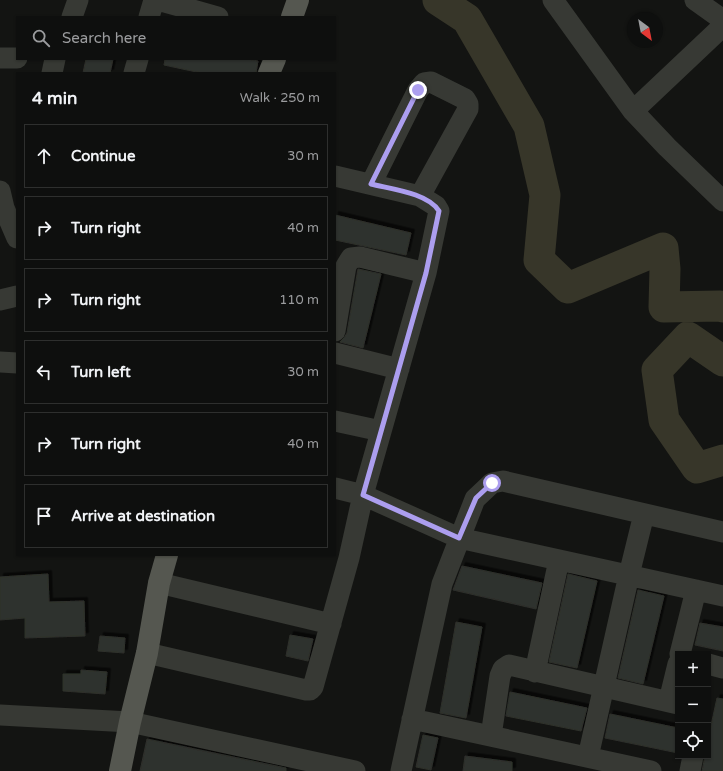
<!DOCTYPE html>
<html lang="en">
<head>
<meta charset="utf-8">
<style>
  :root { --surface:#0e0f0e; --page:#171817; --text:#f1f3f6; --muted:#9b9c9e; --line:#2e2f2e }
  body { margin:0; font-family:"Varela Round",sans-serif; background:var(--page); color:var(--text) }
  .controls { position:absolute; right:12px; bottom:12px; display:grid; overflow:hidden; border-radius:0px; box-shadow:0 1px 3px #0004 }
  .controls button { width:36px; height:36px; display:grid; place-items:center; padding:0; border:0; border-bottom:1px solid var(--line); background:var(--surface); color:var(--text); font:20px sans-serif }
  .compass { position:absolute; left:627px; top:12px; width:36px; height:36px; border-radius:50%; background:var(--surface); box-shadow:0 1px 3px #0004; rotate:148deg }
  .stop { position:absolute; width:12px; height:12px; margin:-9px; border:3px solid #ac9eef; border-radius:50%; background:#fff }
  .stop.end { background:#ac9eef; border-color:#fff; box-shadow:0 1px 4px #0008 }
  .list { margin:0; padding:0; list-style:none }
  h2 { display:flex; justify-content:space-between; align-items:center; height:52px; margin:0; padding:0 16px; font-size:17px }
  h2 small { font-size:13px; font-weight:400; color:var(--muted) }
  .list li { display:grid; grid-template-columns:26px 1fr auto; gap:12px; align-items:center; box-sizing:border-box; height:64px; margin:0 8px 8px; padding:0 8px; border:1px solid var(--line); border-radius:0px }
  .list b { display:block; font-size:15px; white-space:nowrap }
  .list em { font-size:13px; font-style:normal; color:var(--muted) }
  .icon { flex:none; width:22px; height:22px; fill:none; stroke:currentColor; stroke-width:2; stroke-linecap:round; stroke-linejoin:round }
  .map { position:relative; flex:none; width:723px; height:771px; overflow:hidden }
  .search { position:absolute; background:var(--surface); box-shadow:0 1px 3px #0004; left:16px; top:16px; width:320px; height:44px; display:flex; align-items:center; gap:10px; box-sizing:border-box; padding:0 14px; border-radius:0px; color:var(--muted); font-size:15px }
  .panel { position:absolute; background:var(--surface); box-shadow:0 1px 3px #0004; left:16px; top:72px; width:320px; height:484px; border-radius:0px }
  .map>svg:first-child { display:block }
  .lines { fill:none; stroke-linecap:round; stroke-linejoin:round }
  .river { stroke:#373629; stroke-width:31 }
  .building { fill:#2f302d; stroke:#2e302c; filter:url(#shadow) }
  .minor { stroke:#373934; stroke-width:21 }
  .major { stroke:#555750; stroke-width:22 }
  .route { stroke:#ac9eef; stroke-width:5 }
</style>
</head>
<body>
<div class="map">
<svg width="723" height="771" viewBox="0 0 723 771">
  <defs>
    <filter id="shadow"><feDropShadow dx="3.5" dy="-3.5" stdDeviation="0" flood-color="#0009"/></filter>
  </defs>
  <rect width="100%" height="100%" fill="#131412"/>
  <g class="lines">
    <path class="river" d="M438,0L467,19L529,126L545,195L539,260L568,288L663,248L665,269L664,307L720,306L723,307
      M723,361L688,337L657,370L664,420L697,468L723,460"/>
  </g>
  <path class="building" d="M86,59H113L110,73H83Z
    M165,59H248L258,61L256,73H201L164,65Z
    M335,215L411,233L406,255L335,240Z
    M358,269L381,274L363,348L340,342L344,338L347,333Z
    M462,566L542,583L536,609L453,590Z
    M48,574L49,602L84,601L85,636L25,638V618L0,620V577Z
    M568,574L597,581L577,668L549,662Z
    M638,590L664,596L643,684L618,678Z
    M456,622L482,627L466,718L440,713Z
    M700,623L723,627V651L695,645Z
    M290,635L313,639L308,661L286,656Z
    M100,636L125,638L124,653L98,651Z
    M81,670L107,672L105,694L63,691V674H81Z
    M510,692L587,708L581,731L506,716Z
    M717,698L723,699V771H702L705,756H708V739Z
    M610,714L678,728V753L605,738Z
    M423,735L438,738L431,770L416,767Z
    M147,739L286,768V771H140Z
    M465,756L512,762V771H463Z"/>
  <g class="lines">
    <path class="minor" d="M157,0L218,17
      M553,0L633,111L667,147L723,201
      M695,0L723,20
      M72,17L78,0
      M149,17L154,0
      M0,58H17
      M52,73L55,59
      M134,73L138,59
      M633,111L723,26
      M371,184L418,90L424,83L431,82L465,99L468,104V109L420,196
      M0,191L4,208L17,238
      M0,300L17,296
      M335,331L346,266L351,258L360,257L426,273
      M335,353L399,369
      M0,362L17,363
      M335,421L381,431
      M335,488L363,495L459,538L723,596
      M159,583L331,624
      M147,653L306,690H310L313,687L349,558L363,495L426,273L439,211L436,206L420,196L335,176
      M680,654L696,590
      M708,664L723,668
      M535,672L559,560
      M669,701L678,664
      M0,715L130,722L355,771
      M412,719L651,771
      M491,736L500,676L503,669L509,665L678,704
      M588,757L629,575L644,514
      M401,771L442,584L475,499L492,483L503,481L723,532
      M690,771L693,756"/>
    <path class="major" d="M292,17L298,0
      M269,73L275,59
      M120,771L130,722L147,653L159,583L167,555"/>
  </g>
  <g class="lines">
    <path class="route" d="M418,90L371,184C391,189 428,193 439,211L426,273L363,495L459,538L476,498L492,483"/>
  </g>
</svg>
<div class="controls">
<button>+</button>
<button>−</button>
<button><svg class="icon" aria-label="locate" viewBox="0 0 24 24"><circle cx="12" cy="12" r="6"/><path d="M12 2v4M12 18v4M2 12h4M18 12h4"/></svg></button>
</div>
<svg class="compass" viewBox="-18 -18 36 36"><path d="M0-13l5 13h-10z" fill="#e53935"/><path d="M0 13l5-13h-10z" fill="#9b9c9e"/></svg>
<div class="stop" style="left:492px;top:483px"></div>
<div class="stop end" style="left:418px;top:90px"></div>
<div class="search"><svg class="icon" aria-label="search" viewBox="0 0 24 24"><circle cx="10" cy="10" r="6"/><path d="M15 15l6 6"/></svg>Search here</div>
<section class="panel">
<h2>4 min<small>Walk · 250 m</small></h2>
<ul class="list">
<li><svg class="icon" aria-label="ahead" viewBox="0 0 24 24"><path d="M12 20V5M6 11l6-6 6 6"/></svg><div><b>Continue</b></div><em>30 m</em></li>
<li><svg class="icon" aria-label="right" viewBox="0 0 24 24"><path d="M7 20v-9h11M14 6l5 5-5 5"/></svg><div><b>Turn right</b></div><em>40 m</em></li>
<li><svg class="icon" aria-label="right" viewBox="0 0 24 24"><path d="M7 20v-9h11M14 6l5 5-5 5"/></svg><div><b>Turn right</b></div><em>110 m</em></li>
<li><svg class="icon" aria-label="left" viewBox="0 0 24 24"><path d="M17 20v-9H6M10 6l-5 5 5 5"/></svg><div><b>Turn left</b></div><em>30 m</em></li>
<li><svg class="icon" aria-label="right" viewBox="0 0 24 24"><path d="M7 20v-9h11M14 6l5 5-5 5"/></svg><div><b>Turn right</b></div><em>40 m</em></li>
<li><svg class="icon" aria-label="arrive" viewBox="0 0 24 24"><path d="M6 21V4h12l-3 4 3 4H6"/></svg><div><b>Arrive at destination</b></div></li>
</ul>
</section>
</div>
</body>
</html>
